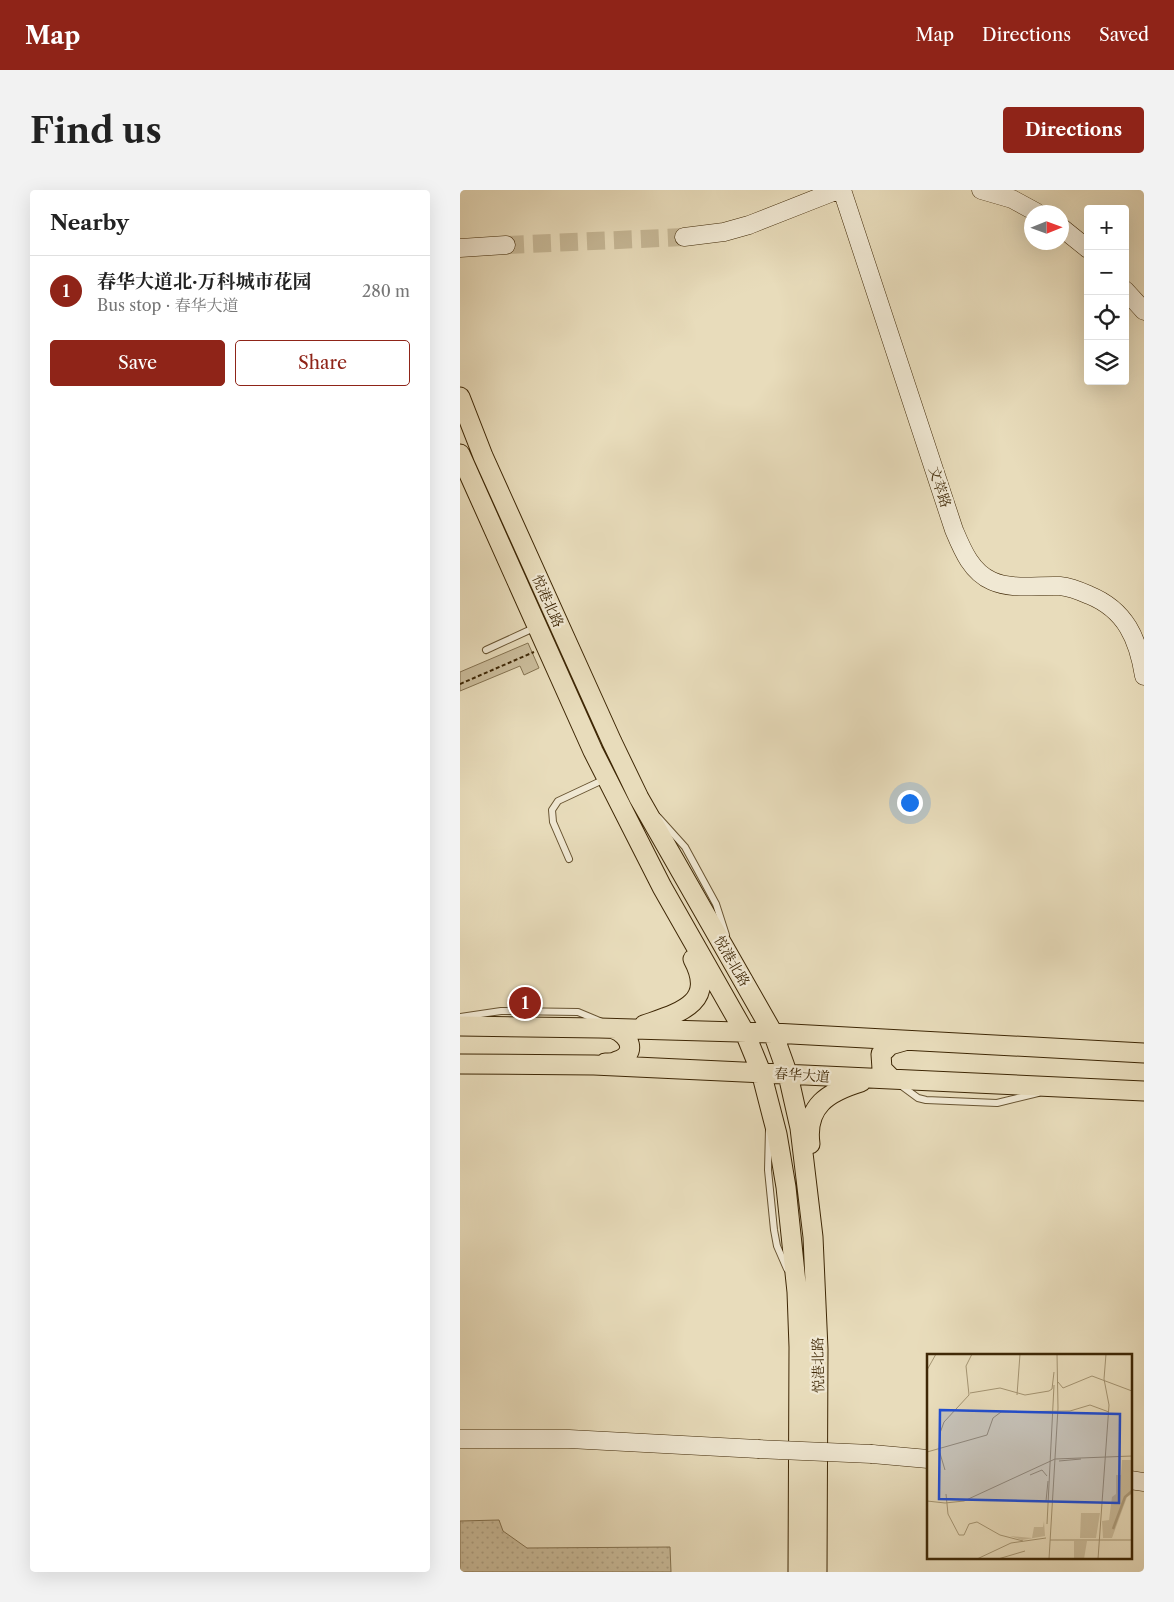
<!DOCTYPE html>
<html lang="en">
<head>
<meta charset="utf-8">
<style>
	body { margin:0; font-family:"Libre Caslon Text","Noto Serif SC",serif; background:#f2f2f2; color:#222 }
	.controls { position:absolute; right:15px; top:15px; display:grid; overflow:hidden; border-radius:5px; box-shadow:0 5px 20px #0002 }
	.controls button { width:45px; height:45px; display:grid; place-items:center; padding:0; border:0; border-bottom:1px solid #e0e0e0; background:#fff; color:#222; font:25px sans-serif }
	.compass { position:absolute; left:564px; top:15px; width:45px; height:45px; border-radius:50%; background:#fff; box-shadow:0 5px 20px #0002; rotate:89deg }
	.you { position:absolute; left:449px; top:612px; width:18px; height:18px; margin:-12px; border:4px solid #fff; border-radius:50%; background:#1a73e8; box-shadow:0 0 0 8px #1a73e833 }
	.badge { display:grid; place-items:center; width:32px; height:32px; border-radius:50%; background:#8f2418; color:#fff; font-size:16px; font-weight:700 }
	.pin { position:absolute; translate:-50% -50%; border:2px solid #fff; box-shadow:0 1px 5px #0006 }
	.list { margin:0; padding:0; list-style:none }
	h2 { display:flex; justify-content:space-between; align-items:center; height:65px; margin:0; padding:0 20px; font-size:21px }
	h2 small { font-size:16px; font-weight:400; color:#767676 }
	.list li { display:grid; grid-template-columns:32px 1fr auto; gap:15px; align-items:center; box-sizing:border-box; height:70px; padding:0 20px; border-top:1px solid #e0e0e0 }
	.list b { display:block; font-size:19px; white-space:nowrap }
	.list p { margin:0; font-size:16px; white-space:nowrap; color:#767676 }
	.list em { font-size:16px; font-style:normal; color:#767676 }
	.actions { display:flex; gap:10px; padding:15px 20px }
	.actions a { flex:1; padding:11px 0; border:1px solid #8f2418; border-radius:5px; text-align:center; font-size:18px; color:#8f2418 }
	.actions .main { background:#8f2418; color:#fff }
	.icon { flex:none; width:28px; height:28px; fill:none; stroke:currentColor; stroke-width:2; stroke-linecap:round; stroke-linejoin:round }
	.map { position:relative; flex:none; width:684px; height:1382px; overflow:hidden; border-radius:5px }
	header { display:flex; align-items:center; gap:30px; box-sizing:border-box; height:70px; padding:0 25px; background:#8f2418; color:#fff }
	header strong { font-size:24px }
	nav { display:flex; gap:28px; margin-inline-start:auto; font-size:18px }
	.intro { display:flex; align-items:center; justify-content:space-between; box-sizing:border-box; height:120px; padding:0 30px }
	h1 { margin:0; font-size:35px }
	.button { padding:12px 22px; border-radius:5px; background:#8f2418; color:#fff; font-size:18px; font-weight:700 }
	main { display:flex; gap:30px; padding:0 30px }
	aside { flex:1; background:#fff; border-radius:5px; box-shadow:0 5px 20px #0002 }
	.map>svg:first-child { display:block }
	.grass { fill:url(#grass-dots); stroke:#847250 }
	.park { fill:#cbbd9c; stroke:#847250 }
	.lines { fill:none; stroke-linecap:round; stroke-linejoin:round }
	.secondary-tunnel { stroke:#c6b897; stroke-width:18; stroke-dasharray:18 9; stroke-linecap:butt }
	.lane-casing { stroke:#685432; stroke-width:8 }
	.secondary-casing { stroke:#3e2705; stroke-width:19 }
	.primary-casing { stroke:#3e2705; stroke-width:21 }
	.path { stroke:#3e2705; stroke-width:2; stroke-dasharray:4 2.5; stroke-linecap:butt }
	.lane { stroke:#f0e8d3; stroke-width:6 }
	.secondary { stroke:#f0e8d3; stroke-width:18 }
	.primary { stroke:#e8dcbb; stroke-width:19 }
	.secondary-bridge-casing { stroke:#3e2705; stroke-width:19; stroke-linecap:butt }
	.secondary-bridge { stroke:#f0e8d3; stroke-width:18 }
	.labels { text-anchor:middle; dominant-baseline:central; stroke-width:4.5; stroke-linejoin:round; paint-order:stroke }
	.street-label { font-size:14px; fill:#3e2705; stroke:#f0e8d3 }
	.inset-river { fill:none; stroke:#ae9e7d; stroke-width:2.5 }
	.inset-road { fill:none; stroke:#a49472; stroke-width:1 }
	.view { fill:#1d4ed8; fill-opacity:0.15; stroke:#1d4ed8; stroke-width:2.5 }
	.inset-edge { fill:none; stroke:#3e2705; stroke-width:2.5 }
</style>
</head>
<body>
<header>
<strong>Map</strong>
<nav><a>Map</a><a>Directions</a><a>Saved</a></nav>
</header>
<div class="intro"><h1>Find us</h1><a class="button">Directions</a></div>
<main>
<aside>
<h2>Nearby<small></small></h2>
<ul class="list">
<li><span class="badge">1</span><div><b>春华大道北·万科城市花园</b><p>Bus stop · 春华大道</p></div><em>280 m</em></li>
</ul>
<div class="actions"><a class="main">Save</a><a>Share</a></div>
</aside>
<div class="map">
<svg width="684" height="1382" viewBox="0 0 684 1382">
	<defs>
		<pattern id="grass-dots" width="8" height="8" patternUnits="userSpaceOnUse" patternTransform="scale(1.25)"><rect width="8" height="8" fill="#cbbd9c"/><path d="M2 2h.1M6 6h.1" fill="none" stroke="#afa285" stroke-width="1.8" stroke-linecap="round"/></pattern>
	</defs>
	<rect width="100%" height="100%" fill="#e8dcbb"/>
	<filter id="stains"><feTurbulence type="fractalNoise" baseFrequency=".004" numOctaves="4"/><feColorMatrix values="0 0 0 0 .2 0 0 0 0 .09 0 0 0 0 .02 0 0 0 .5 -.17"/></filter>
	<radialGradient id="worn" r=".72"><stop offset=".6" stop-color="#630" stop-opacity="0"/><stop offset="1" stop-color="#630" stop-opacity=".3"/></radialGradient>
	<path class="grass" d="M39,1330L43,1341L67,1358L210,1357L211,1382H0V1331Z"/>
	<path class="park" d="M68,453L79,478L64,485L60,476L0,501V482Z"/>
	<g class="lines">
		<path class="secondary-tunnel" d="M46,55L224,47"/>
		<g class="lane-casing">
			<path id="lane" d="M26,460L76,437
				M198,627L225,657L256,714L266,745
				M109,669L93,632L92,620L98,611L145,589
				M0,827L41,821L118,822L142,832
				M439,894L458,908L466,910L537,913L578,903
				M309,939L308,980L314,1040L317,1056L327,1079"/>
		</g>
		<g class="secondary-casing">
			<path id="secondary" d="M382,0L494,340C502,359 511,382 532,391C552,400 578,395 600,396C610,397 620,401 629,405C666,420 678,449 684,486
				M521,0L552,9L576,22
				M602,38L628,59
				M224,47L264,42L289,35L378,0
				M0,58L46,55
				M665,100L684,121
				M0,1249H109L298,1259
				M412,1264L468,1269
				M670,1290L684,1292"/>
		</g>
		<g class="primary-casing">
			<path id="primary" d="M0,207L23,266L152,552L179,608L313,843L328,885L340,938L353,1047L358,1159L357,1382
				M0,264L133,561L202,697L285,843L301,882L317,944L326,997L337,1102L339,1157L338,1382
				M184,835C218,823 257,814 233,769
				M0,836L139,838L313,843L684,863
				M145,873C149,873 154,873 157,871C178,864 170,845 154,839
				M0,874L134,875L684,901
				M432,889L422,879L421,864L430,855L444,851
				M350,954C345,916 368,902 401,892"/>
		</g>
		<path class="path" d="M0,494L74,462"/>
		<use href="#lane" class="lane"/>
		<use href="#secondary" class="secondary"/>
		<use href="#primary" class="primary"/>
		<g class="secondary-bridge-casing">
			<path id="secondary-bridge" d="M298,1259L412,1264"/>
		</g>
		<use href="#secondary-bridge" class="secondary-bridge"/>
	</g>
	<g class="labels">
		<g class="street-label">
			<text transform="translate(480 297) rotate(72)">文萃路</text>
			<text transform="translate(88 411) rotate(66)">悦港北路</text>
			<text transform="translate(272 771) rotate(60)">悦港北路</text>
			<text transform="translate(342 885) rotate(4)">春华大道</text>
			<text transform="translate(358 1175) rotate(-91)">悦港北路</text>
		</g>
	</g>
	<g transform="translate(467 1164)">
		<rect width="205" height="205" fill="#e8dcbb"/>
		<path d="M195,106H205V140L200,143L185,184H176L175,167L182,166L185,143L189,140V121H194ZM154,159H173L169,184H153ZM147,187H160L157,205L147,204Z" fill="#cbbd9c"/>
		<path d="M117,167L118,182L95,186L83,182L105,184L107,173H116Z" fill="#cbbd9c"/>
		<path class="inset-river" d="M186,175L198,143L205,137"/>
		<path class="inset-road" d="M0,16L9,0M131,28L136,34L165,22L205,37M43,39L73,34L98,41L122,37L125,35L127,18M90,41L93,0M0,98L60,81L66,64L74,58L143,57L163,51L182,58M132,107L154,105M18,116L12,96L13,79L17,68L42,41L39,12L45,0M103,121L115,116L120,122M19,140L21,160L32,181H37L42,170L50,168L73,181L96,187M0,147L18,149L37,147L128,105L205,102M119,147L121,127M120,170L127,31M123,186H205M50,205L84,189L119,184M71,205L98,197M122,205L131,54L130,0M171,205L182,51L177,25L179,0"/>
		<path class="view" d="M13,56L193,60L192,149L12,145Z"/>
		<rect width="205" height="205" class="inset-edge"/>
	</g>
	<rect width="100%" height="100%" filter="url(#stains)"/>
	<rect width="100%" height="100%" fill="url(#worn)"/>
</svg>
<div class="controls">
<button>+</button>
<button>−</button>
<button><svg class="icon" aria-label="locate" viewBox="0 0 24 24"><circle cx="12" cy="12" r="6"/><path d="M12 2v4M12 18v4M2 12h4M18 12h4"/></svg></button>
<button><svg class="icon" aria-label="layers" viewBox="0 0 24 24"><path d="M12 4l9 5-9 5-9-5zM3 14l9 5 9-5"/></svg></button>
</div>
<svg class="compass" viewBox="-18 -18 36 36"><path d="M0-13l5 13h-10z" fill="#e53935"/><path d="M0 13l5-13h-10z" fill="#767676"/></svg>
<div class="you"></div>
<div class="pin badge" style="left:65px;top:813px">1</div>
</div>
</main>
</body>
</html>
